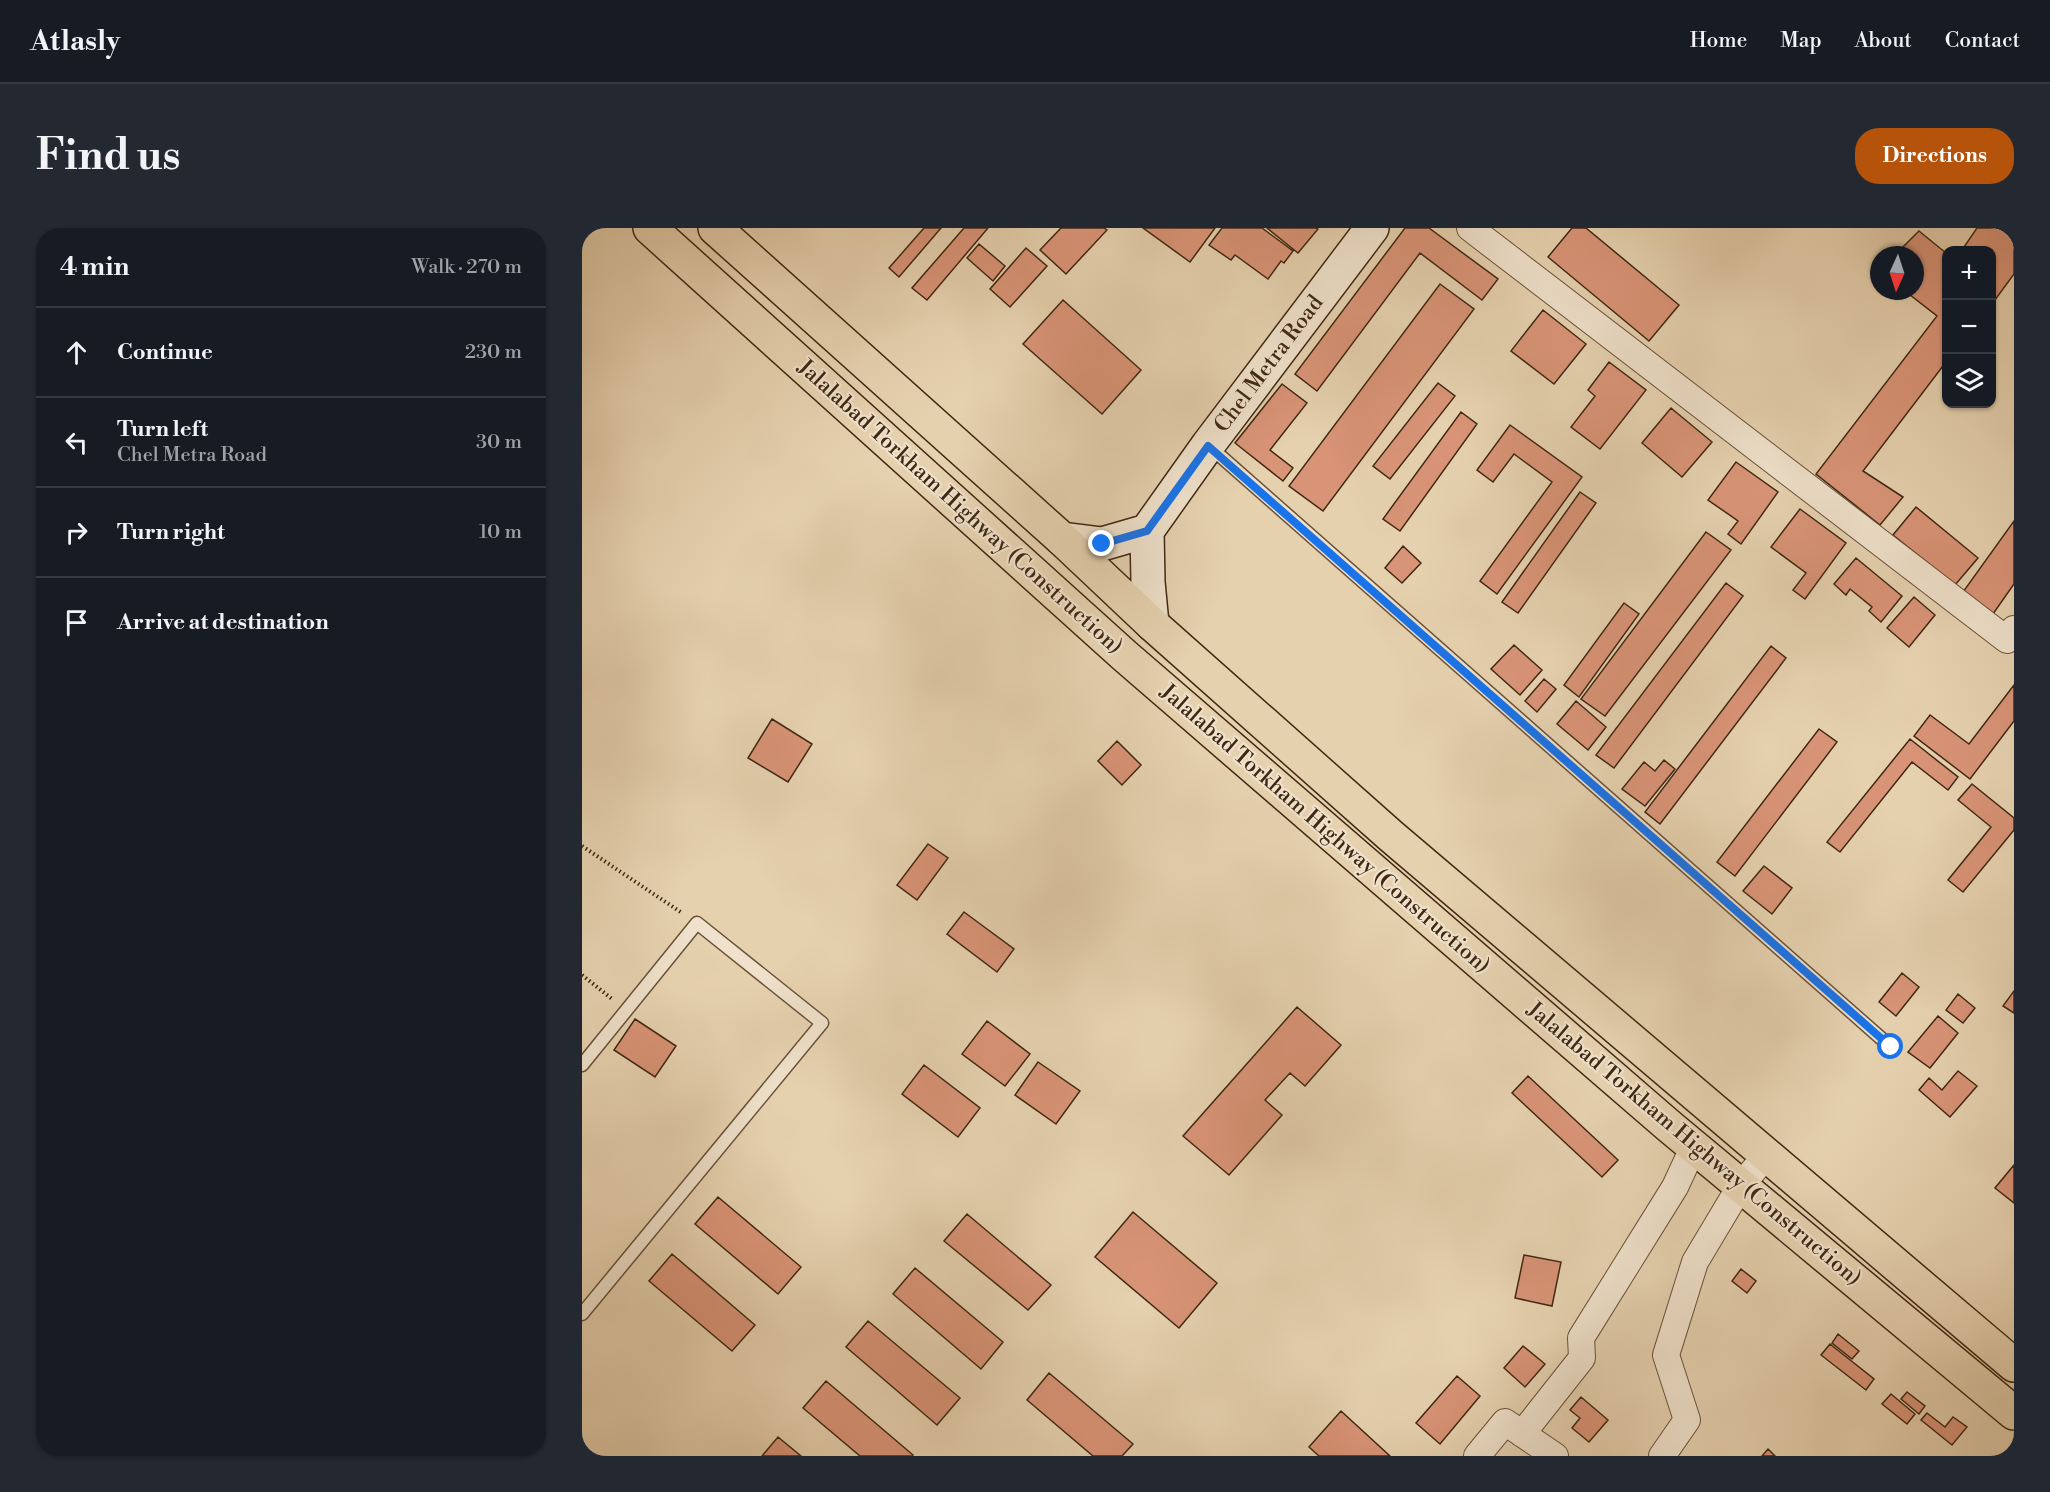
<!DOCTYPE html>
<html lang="en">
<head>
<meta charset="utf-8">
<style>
	body { margin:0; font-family:"Libre Bodoni",serif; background:#242831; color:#f1f3f6 }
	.controls { position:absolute; right:18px; top:18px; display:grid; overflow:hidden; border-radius:12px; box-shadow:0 2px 4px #0004 }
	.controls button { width:54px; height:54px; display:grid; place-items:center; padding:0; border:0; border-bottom:2px solid #363941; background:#171b24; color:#f1f3f6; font:30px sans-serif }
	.compass { position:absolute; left:1288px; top:18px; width:54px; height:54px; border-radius:50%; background:#171b24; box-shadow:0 2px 4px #0004; rotate:183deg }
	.stop { position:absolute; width:18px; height:18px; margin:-14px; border:4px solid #1a73e8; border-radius:50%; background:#fff }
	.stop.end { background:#1a73e8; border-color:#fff; box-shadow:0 2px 6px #0008 }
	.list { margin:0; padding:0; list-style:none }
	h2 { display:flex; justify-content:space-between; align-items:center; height:78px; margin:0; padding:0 24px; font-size:26px }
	h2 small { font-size:20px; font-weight:400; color:#9ea1a6 }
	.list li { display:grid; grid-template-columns:39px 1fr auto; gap:18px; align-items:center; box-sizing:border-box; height:90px; padding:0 24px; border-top:2px solid #363941 }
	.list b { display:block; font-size:22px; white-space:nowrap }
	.list p { margin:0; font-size:20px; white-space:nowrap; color:#9ea1a6 }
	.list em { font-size:20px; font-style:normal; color:#9ea1a6 }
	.icon { flex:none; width:33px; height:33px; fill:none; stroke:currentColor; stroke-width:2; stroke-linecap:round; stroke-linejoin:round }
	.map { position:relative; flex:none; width:1432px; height:1228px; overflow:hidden; border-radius:24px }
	header { display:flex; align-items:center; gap:36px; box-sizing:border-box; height:84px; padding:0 30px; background:#171b24; border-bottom:2px solid #363941 }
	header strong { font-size:28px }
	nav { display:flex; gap:33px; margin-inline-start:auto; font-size:21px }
	.intro { display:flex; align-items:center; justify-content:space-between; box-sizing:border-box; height:144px; padding:0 36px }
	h1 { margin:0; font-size:42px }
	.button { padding:15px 27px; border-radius:24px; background:#b45309; color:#fff; font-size:21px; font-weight:700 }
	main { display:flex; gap:36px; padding:0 36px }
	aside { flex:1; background:#171b24; border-radius:24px; box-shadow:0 2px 4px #0004 }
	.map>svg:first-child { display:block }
	.building { fill:#d99477; stroke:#402813; stroke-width:1.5 }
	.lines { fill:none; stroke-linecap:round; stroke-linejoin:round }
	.lane-casing { stroke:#6a523a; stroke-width:15 }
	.street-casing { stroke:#6a523a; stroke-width:28 }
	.secondary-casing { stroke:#402813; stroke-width:36 }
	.highway-casing { stroke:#402813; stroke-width:36 }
	.path { stroke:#402813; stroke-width:4; stroke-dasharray:1.5 3; stroke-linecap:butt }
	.lane { stroke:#efe1cb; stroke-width:12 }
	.street { stroke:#efe1cb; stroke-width:26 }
	.secondary { stroke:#efe1cb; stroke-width:33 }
	.highway { stroke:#e6d1af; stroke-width:33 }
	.route { stroke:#1a73e8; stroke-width:8 }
	.labels { text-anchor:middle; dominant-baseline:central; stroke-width:4.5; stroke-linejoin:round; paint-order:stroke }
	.street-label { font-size:22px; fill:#402813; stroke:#efe1cb }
</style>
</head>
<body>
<header>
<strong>Atlasly</strong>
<nav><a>Home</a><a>Map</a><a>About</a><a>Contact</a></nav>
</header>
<div class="intro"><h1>Find us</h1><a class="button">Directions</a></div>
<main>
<aside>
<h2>4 min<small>Walk · 270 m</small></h2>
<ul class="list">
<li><svg class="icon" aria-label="ahead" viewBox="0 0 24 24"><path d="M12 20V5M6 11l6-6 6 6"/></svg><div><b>Continue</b></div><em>230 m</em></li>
<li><svg class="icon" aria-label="left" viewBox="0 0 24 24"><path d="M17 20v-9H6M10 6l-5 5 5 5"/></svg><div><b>Turn left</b><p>Chel Metra Road</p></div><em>30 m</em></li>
<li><svg class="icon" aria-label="right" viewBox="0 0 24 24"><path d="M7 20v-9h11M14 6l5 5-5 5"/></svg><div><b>Turn right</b></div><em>10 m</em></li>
<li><svg class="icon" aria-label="arrive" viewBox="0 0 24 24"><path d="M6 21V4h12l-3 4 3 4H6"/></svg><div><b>Arrive at destination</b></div></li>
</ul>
</aside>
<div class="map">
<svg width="1432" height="1228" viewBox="0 0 1432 1228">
	<rect width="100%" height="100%" fill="#e6d1af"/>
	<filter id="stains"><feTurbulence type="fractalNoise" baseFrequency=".00333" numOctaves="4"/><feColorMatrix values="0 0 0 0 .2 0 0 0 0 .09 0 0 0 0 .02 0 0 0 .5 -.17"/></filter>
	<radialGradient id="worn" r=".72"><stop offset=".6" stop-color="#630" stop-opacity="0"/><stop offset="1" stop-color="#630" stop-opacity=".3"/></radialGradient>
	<path class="building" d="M342,0H359L317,49L307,40Z
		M382,0H406L345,72L330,60Z
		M479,0H522L525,2L484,46L458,22Z
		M561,0H633L608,34Z
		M640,0H680L711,23L702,35L699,33L686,51L653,27L649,32L627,17Z
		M685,0H734L736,1L716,25Z
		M823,0H847L916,51L900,72L838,25L735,163L713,146Z
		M990,0H1004L1097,77L1067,113L966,29Z
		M1395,0H1432V46L1410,76V22H1380Z
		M1337,3L1364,25V134L1281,243L1321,269L1298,297L1234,246L1355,88L1323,63H1333V27H1322L1317,23Z
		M397,16L423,38L411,53L385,30Z
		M444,20L465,38L428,79L408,61Z
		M858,56L892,81L741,283L707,258Z
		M481,72L559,142L520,186L441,116Z
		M961,82L1004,116L972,156L929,123Z
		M1027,134L1064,162L1018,221L989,199L1013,168L1006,162Z
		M856,155L873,168L808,251L791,238Z
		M700,156L725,175L688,222L711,240L701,253L653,215Z
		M1089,180L1130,214L1100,249L1060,215Z
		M879,184L895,196L818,303L801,291Z
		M928,197L1000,249L915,366L898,353L970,254L932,226L911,254L895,242Z
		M1154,234L1196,264L1159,316L1146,306L1156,293L1126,272Z
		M998,264L1014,275L936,385L920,374Z
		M1334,279L1396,330L1373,357L1311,307Z
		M1218,281L1264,315L1223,371L1211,362L1224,345L1189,319Z
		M1432,293V356L1411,386L1381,364Z
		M1124,304L1149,322L1023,488L999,471Z
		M821,318L839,335L820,355L803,340Z
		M1274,330L1320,368L1299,394L1287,383L1290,379L1268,361L1264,367L1252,356Z
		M1144,355L1161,368L1032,540L1014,527Z
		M1332,369L1353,387L1327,419L1305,400Z
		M1042,375L1057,386L997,469L982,457Z
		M932,417L960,442L938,467L909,441Z
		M1189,418L1204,430L1078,596L1063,584Z
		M962,451L974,461L955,484L943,473Z
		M1432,457V493L1388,551L1332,508L1348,487L1387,516Z
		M994,473L1024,499L1006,522L975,496Z
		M190,491L230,516L206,554L166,530Z
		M1237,501L1255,514L1153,648L1135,634Z
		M1328,511L1376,549L1366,562L1330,534L1258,624L1245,614Z
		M535,513L559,537L540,557L516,533Z
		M1082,532L1093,541L1063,578L1040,561L1062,534L1073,543Z
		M1390,556L1432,590V602L1381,664L1366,652L1409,599L1376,572Z
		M346,616L366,630L335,672L315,657Z
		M1182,638L1210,660L1190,686L1161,663Z
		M382,684L432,721L415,744L365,706Z
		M1320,745L1337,759L1314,788L1297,774Z
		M1432,763V785L1421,778Z
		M1376,766L1393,780L1381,795L1364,782Z
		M715,779L759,817L723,858L708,845L683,872L700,887L647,947L601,908Z
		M1356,788L1376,805L1348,840L1326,824Z
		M53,791L94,818L73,849L32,822Z
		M405,793L448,826L423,858L380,826Z
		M456,834L498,863L474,896L433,867Z
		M342,837L398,880L376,909L320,866Z
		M1376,843L1395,858L1368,889L1337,862L1347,850L1360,862Z
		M946,848L1036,932L1020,949L930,865Z
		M1432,937V975L1413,960Z
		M136,969L219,1039L196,1066L113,996Z
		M551,984L635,1055L597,1100L513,1029Z
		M385,986L469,1057L446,1082L362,1013Z
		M90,1026L173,1097L150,1123L67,1053Z
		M942,1027L979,1034L970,1078L933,1070Z
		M333,1040L421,1114L399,1141L311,1066Z
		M1159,1041L1174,1053L1165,1065L1150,1053Z
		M286,1093L378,1170L355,1197L264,1119Z
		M1256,1106L1277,1123L1270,1131L1250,1115Z
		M1248,1116L1292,1151L1284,1162L1239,1127Z
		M941,1118L963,1136L943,1159L922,1140Z
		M467,1145L551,1216L540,1228H511L445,1172Z
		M875,1148L898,1168L858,1216L834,1195Z
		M244,1153L331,1227L330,1228H278L221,1180Z
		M1325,1164L1343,1178L1337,1186L1319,1171Z
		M1309,1166L1333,1186L1325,1196L1300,1176Z
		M999,1169L1026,1192L1007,1214L990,1200L998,1190L988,1182Z
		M759,1183L808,1228H737L727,1219Z
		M1345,1185L1363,1199L1371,1189L1385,1199L1370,1217L1339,1192Z
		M196,1209L219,1228H180Z
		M1186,1221L1193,1228H1180Z"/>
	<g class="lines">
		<g class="lane-casing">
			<path id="lane" d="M627,218L1309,819
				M0,837L115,695L240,795L0,1086"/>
		</g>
		<g class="street-casing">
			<path id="street" d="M888,0L1425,412L1432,401
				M940,1206L1000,1130L999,1110L1093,959L1112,918
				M895,1228L923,1194L973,1228
				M1080,1228L1105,1192L1084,1127L1113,1034L1159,957L1184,928"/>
		</g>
		<g class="secondary-casing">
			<path id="secondary" d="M565,303L626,217L790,0
				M565,303L566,354L570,396
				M480,311L520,316L565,303"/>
		</g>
		<g class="highway-casing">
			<path id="highway" d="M68,0L543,428L1087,898L1432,1185
				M133,0L480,311L570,396L809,608L1432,1137"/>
		</g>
		<path class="path" d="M0,618L100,685
			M0,747L30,771"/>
		<use href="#lane" class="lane"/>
		<use href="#street" class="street"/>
		<use href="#secondary" class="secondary"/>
		<use href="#highway" class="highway"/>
	</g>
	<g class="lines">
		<path class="route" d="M520,316L565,303L626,218L1309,819"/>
	</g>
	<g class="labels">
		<g class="street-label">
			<text transform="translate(687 136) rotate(-53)">Chel Metra Road</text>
			<text transform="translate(378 279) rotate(42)">Jalalabad Torkham Highway (Construction)</text>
			<text transform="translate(743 601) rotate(41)">Jalalabad Torkham Highway (Construction)</text>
			<text transform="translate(1112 916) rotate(40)">Jalalabad Torkham Highway (Construction)</text>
		</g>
	</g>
	<rect width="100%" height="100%" filter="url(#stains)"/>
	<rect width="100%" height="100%" fill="url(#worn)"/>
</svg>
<div class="controls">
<button>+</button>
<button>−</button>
<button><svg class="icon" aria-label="layers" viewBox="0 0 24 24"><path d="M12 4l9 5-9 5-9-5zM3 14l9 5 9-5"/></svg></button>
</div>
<svg class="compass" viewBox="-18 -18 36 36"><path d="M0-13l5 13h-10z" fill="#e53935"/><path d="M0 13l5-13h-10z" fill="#9ea1a6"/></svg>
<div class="stop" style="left:1309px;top:819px"></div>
<div class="stop end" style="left:520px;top:316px"></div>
</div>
</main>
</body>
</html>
